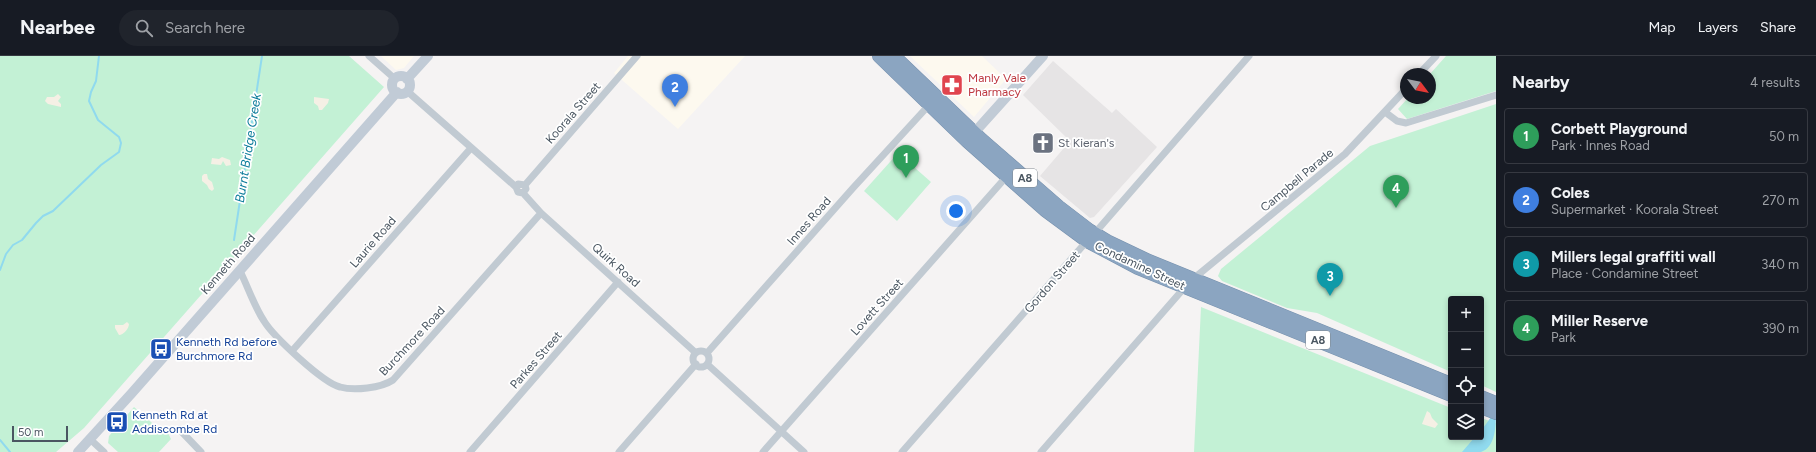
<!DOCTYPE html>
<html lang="en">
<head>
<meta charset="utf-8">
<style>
	body { margin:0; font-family:Figtree,sans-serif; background:#20242c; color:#f1f3f6 }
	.controls { position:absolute; right:12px; bottom:12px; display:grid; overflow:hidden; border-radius:4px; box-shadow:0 2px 6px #0003 }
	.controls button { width:36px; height:36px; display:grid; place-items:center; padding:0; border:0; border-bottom:1px solid #363941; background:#171b24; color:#f1f3f6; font:20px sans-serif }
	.compass { position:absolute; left:1400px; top:12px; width:36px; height:36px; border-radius:50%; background:#171b24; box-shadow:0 2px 6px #0003; rotate:122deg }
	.scale { position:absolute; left:12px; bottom:10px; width:56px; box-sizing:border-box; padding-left:4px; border:2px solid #4a5661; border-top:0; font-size:11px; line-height:14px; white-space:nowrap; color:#4a5661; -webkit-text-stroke:3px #fff; paint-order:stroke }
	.you { position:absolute; left:956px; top:155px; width:14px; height:14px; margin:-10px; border:3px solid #fff; border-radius:50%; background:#1a73e8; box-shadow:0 0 0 6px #1a73e833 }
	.badge { display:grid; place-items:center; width:26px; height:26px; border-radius:50%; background:#b45309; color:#fff; font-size:13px; font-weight:700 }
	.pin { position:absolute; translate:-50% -33px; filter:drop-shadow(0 1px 2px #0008) }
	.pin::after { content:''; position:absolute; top:21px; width:14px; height:12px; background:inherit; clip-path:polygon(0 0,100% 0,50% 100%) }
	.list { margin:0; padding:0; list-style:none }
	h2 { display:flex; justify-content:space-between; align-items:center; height:52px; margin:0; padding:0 16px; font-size:17px }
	h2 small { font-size:13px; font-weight:400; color:#9ea1a6 }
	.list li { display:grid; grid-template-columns:26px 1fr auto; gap:12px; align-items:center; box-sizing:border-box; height:56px; margin:0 8px 8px; padding:0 8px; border:1px solid #363941; border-radius:4px }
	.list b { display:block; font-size:15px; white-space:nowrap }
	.list p { margin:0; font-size:13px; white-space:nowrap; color:#9ea1a6 }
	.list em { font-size:13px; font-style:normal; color:#9ea1a6 }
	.icon { flex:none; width:22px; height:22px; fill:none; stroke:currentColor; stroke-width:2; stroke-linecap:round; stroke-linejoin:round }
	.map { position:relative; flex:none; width:1496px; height:396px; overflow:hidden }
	header { display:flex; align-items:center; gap:24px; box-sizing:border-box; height:56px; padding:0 20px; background:#171b24; border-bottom:1px solid #363941 }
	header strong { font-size:19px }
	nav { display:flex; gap:22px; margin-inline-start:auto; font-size:14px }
	.search { width:280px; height:36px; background:#20242c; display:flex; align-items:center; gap:10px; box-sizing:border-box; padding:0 14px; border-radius:22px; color:#9ea1a6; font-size:15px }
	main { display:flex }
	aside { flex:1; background:#171b24 }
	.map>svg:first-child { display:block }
	.commercial { fill:#fdf9ef }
	.education { fill:#e6e4e5 }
	.green { fill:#c3f1d5 }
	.sand { fill:#f5f0e5 }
	.water { fill:#90daee }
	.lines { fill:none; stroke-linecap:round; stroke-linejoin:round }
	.stream { stroke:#90daee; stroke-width:2 }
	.highway-casing { stroke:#7690ad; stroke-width:14 }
	.street { stroke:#c1cad2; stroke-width:7 }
	.secondary { stroke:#c1cbd6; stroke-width:10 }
	.highway { stroke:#8ba5c1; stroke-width:13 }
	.labels { text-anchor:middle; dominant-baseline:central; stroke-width:3.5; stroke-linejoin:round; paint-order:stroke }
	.shield { fill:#fff; stroke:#808990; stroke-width:1 }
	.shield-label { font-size:11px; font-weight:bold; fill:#4a5661 }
	.health-label { font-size:12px; fill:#be3a42; stroke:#fff; text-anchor:start }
	.street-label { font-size:12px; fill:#4a5661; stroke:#fff }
	.worship-label { font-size:12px; fill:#5b616d; stroke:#fff; text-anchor:start }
	.transit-label { font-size:12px; fill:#164399; stroke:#fff; text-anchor:start }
	.water-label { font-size:13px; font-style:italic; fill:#0c7c9b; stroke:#fff }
</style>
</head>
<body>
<header>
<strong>Nearbee</strong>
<div class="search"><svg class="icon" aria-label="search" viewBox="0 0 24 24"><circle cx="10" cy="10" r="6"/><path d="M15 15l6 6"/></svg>Search here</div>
<nav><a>Map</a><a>Layers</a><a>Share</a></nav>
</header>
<main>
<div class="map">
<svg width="1496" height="396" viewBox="0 0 1496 396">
	<rect width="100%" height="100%" fill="#f5f3f3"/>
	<path class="commercial" d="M381,0H414L404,12L396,14Z
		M628,0H745L678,73L614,17Z
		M910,0H982L1006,23L974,61Z"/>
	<path class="education" d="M1053,5L1112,57L1116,53L1157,91L1094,161L1090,162L1040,120L1070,85L1023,39Z"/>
	<path class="green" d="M0,0H349L384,31L84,372L56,396H0Z
		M1446,0H1496V35L1407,63L1398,53L1408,42H1430V18Z
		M1496,48V336L1481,329V243H1451V316L1317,257L1287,252L1222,225L1218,220L1221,213L1370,90Z
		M898,97L931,126L897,165L864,135Z
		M1201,251L1451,352V381H1481V362L1496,367V396H1194Z
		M134,351L160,374L166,373L171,383L159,396H118L108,387L109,380Z"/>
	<path class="sand" d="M58,38L61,41L58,45L61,48V51L48,48L45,45L47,41H54Z
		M314,41L329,43L328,47L322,54H319L318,50L314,47Z
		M222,101L230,104L231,109L226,110L223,105L221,109L211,108L212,102L219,103Z
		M204,118H207L208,123L212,126L214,133L212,135L209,133L207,129L202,125V120Z
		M127,266L129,268C129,272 124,279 119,279L115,272V269H123Z
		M1427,355L1430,357L1432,362L1438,368L1435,372L1422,368Z"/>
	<path class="water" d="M1496,354C1496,369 1496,391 1481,396C1475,396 1468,396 1462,396L1475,381H1481V375Z"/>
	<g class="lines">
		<path class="stream" d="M234,184L262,0
			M0,214L6,198L13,189L22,184L36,167L43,160L53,155L101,109L119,96L121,87L119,81L98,64L89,45L91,36L96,25L99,0
			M0,384L10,396"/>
		<g class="highway-casing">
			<path id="highway" d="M879,0L967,85L1045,154L1087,185L1138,212L1451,339
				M894,0L982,84L1059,151L1089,174L1107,185L1149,205L1451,328
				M1481,341L1496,347
				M1481,351L1496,357"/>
		</g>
		<path class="street" d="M369,0L395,23
			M1419,18L1436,0
			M407,35L516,131L518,136L523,137L526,133L525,129L518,128L516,131
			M1385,56L1397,65L1406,67L1496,39
			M525,129L637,0
			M523,137L541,157L696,297
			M1094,178L1249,0
			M240,215C248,231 254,250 264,265C273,280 323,327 340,331C354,335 381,332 393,324L541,157
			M1193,223L1345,98L1406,33
			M292,295L471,92
			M693 303a8 8 0 1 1 16 0a8 8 0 1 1-16 0Z
			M707,297L853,132L930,48
			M707,308L804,396
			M179,373L201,396
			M91,384L104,396
			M470,396L618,226
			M619,396L696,308
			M763,396L1007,120
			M902,396L1087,185
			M1041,396L1185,231"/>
		<path class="secondary" d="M392 29a9 9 0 1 1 18 0a9 9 0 1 1-18 0Z
			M407,23L428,0
			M974,77L1043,0
			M78,396L131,338L397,36"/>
		<use href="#highway" class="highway"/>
	</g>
	<defs>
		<g id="pharmacy-square" transform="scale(1.15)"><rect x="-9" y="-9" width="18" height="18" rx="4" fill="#e0444e" stroke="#fff"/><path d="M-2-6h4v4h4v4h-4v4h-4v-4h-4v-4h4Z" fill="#fff"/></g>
		<g id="church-square" transform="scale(1.15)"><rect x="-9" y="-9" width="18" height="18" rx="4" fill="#6b7280" stroke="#fff"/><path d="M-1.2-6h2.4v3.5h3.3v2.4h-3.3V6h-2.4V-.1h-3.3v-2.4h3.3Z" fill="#fff"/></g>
		<g id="bus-square" transform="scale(1.15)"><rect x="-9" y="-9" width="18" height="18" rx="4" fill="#1a4fb4" stroke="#fff"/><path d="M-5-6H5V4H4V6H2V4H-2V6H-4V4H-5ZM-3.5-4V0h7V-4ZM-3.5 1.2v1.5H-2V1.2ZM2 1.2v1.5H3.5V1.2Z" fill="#fff"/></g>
	</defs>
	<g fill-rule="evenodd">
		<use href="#pharmacy-square" x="952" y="29"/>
		<use href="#church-square" x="1043" y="87"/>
		<use href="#bus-square" x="161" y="293"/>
		<use href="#bus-square" x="117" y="366"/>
	</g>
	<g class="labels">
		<g class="shield">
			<rect x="1013" y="113" width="24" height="18" rx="3"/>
			<rect x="1306" y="275" width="24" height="18" rx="3"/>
		</g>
		<g class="shield-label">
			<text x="1025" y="122">A8</text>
			<text x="1318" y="284">A8</text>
		</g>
		<g class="health-label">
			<text x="968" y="22">Manly Vale<tspan x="968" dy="14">Pharmacy</tspan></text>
		</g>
		<g class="street-label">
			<text transform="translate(573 57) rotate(-49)">Koorala Street</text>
			<text transform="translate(1297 124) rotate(-40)">Campbell Parade</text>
			<text transform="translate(809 165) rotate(-49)">Innes Road</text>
			<text transform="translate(373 186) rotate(-49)">Laurie Road</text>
			<text transform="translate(228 208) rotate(-49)">Kenneth Road</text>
			<text transform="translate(616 209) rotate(42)">Quirk Road</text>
			<text transform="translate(1140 210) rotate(25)">Condamine Street</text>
			<text transform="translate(1052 226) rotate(-49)">Gordon Street</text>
			<text transform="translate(877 251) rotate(-48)">Lovett Street</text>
			<text transform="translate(412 285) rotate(-47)">Burchmore Road</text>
			<text transform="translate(536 304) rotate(-49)">Parkes Street</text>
		</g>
		<g class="worship-label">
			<text x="1058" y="87">St Kieran's</text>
		</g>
		<g class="transit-label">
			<text x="176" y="286">Kenneth Rd before<tspan x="176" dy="14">Burchmore Rd</tspan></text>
			<text x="132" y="359">Kenneth Rd at<tspan x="132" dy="14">Addiscombe Rd</tspan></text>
		</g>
		<g class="water-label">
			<text transform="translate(248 92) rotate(-81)">Burnt Bridge Creek</text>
		</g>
	</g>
</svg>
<div class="controls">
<button>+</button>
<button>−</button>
<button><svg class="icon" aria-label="locate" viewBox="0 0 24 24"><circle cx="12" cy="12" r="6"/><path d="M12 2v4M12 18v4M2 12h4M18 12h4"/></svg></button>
<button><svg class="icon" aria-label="layers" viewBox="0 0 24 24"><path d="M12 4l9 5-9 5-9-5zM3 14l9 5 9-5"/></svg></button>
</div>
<svg class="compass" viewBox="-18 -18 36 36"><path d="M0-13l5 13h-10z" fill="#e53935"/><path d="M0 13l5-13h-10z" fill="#9ea1a6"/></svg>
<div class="scale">50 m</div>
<div class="you"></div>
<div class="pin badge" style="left:906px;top:122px;background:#2e9e5b">1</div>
<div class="pin badge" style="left:675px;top:51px;background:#3f7fe0">2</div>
<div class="pin badge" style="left:1330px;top:240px;background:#0f9aa8">3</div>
<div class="pin badge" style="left:1396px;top:152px;background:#2e9e5b">4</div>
</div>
<aside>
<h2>Nearby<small>4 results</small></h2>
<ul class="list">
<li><span class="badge" style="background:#2e9e5b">1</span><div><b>Corbett Playground</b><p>Park · Innes Road</p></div><em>50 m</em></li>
<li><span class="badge" style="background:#3f7fe0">2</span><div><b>Coles</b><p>Supermarket · Koorala Street</p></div><em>270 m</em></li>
<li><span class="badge" style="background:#0f9aa8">3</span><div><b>Millers legal graffiti wall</b><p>Place · Condamine Street</p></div><em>340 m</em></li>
<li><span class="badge" style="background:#2e9e5b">4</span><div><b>Miller Reserve</b><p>Park</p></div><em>390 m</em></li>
</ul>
</aside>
</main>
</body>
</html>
